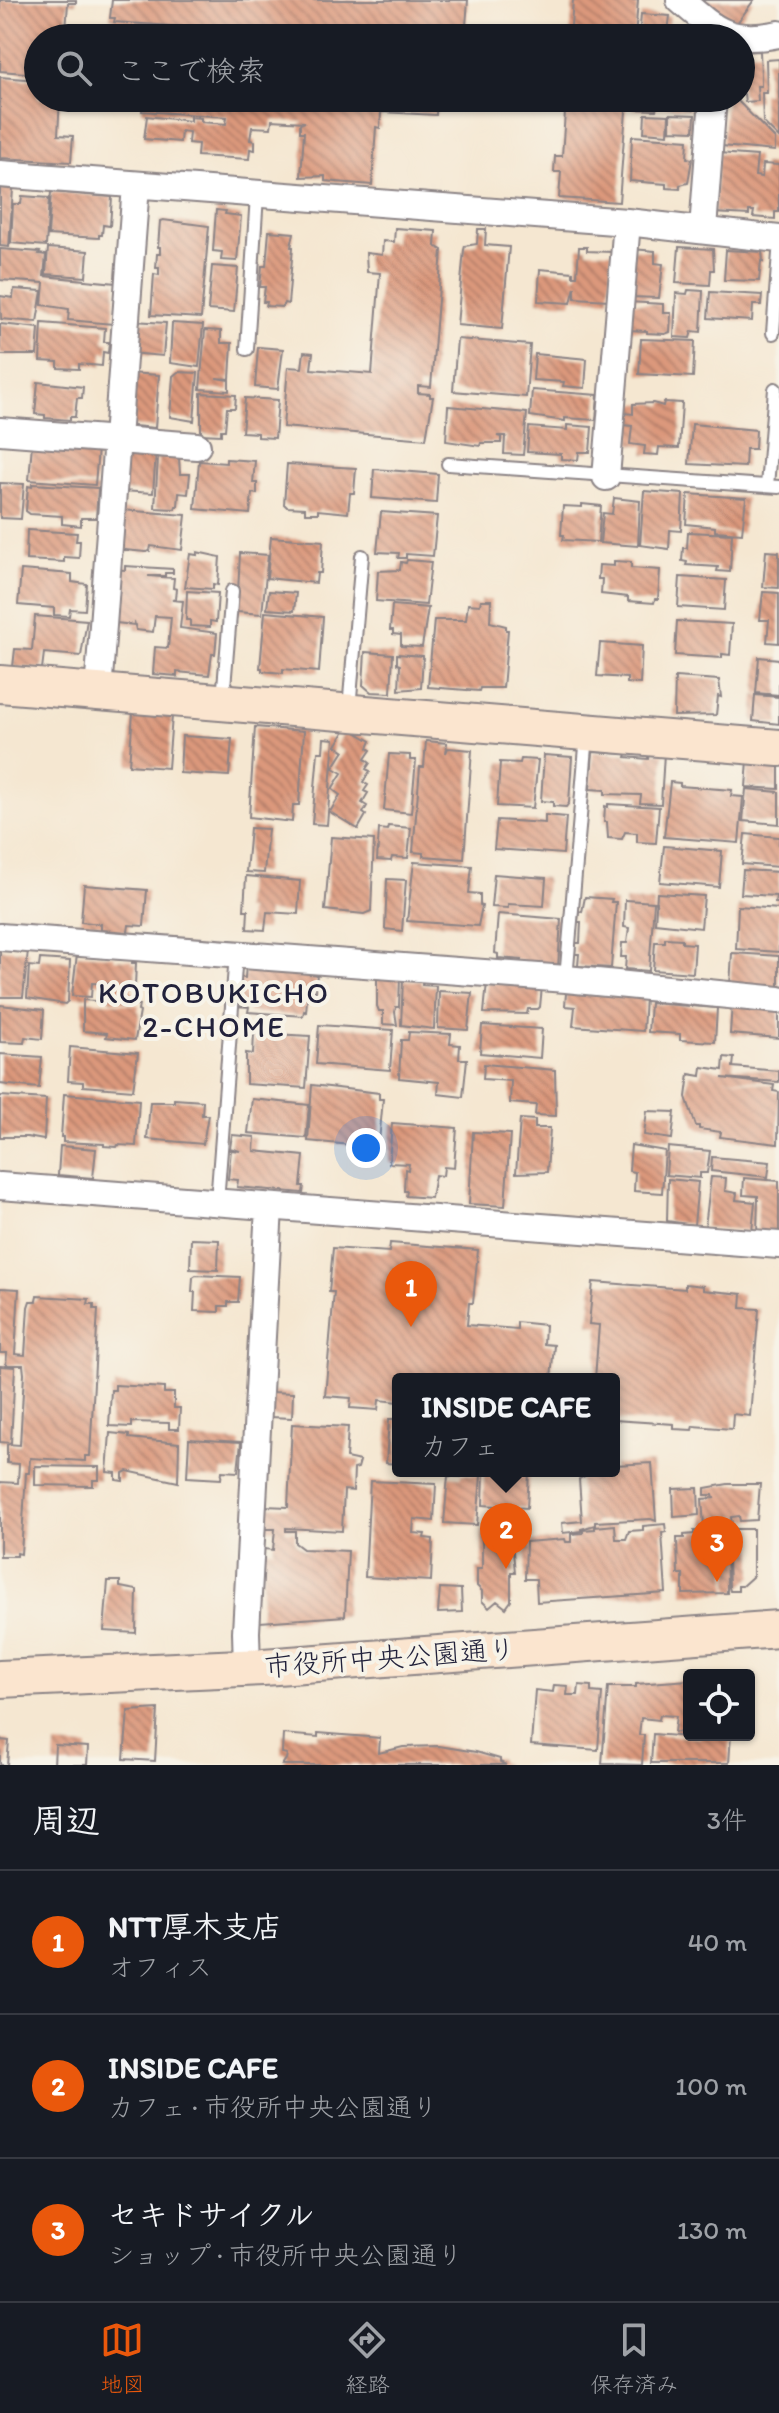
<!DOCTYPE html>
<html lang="ja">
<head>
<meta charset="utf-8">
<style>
	body { margin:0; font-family:Itim,"Klee One",sans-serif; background:#20242c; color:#f1f3f6 }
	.controls { position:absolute; right:24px; bottom:24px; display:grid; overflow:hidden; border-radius:8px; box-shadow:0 2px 6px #0004 }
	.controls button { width:72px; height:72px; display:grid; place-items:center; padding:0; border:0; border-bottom:2px solid #363941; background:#171b24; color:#f1f3f6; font:40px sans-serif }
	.you { position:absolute; left:366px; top:1148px; width:28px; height:28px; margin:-20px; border:6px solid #fff; border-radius:50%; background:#1a73e8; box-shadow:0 0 0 12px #1a73e833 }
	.badge { display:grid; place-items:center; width:52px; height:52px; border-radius:50%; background:#ea580c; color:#fff; font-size:26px; font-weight:700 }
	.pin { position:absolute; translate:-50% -66px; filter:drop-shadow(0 2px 4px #0008) }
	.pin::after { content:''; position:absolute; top:42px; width:28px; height:24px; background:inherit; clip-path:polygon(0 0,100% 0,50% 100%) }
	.popup { position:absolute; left:392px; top:1373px; width:228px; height:104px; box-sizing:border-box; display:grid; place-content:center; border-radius:8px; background:#171b24; filter:drop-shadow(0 2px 6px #0005); font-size:26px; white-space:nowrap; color:#9ea1a6 }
	.popup b { font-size:30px; color:#f1f3f6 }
	.popup::after { content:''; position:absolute; left:50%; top:100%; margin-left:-16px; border:16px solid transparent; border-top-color:#171b24 }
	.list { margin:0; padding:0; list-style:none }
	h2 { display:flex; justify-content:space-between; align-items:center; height:104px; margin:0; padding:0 32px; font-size:34px }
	h2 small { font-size:26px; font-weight:400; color:#9ea1a6 }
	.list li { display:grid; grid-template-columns:52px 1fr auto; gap:24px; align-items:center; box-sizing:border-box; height:144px; padding:0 32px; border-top:2px solid #363941 }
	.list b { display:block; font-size:30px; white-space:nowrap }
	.list p { margin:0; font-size:26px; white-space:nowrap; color:#9ea1a6 }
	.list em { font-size:26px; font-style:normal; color:#9ea1a6 }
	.icon { flex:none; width:44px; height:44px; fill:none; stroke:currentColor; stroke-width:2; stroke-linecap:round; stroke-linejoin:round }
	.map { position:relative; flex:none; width:779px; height:1765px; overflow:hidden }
	.search { position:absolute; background:#171b24; box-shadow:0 2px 6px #0004; left:24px; right:24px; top:24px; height:88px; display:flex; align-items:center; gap:20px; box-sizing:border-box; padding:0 28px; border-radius:44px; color:#9ea1a6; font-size:30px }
	.sheet { height:536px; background:#171b24 }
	nav { display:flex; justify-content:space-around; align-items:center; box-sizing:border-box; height:112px; border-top:2px solid #363941; background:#171b24; font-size:22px; color:#9ea1a6 }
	nav a { display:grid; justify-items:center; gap:4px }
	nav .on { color:#ea580c }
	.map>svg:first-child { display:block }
	.building { fill:url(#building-back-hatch) }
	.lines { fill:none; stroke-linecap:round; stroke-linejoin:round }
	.lane-casing { stroke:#8c8486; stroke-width:16 }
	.street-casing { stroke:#8c8486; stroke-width:30 }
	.secondary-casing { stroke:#8c8486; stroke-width:40 }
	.lane { stroke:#fff; stroke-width:12 }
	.street { stroke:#fff; stroke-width:26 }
	.secondary { stroke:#fbe5cf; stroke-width:36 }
	.labels { text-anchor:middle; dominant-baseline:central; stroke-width:8; stroke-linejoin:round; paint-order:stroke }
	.street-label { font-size:28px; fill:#22223b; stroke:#f7f3e8 }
	.neighbourhood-label { font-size:30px; letter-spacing:2px; fill:#22223b; stroke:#f7f3e8 }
</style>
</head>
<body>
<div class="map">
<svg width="779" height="1765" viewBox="0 0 779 1765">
	<defs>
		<pattern id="building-back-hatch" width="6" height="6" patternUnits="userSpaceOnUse" patternTransform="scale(2)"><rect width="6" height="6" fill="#db987c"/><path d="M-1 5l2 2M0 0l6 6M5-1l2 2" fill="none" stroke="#b17c67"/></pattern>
	</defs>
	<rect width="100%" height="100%" fill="#f7f3e8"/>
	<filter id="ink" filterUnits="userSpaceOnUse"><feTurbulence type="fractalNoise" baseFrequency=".0125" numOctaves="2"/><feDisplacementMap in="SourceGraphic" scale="16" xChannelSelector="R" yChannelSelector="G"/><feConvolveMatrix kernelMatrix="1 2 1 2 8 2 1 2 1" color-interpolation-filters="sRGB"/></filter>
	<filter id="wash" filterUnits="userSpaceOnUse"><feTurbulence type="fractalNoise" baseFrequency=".006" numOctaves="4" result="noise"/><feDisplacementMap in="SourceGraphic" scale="32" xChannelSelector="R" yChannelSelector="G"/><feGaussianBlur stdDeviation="1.8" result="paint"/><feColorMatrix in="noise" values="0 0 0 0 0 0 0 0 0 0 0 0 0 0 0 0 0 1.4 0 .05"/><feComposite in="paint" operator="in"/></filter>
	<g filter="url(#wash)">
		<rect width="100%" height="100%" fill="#f5e7d1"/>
		<g id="blocks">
			<path class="building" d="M0,0H76V3H68L66,31L74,32V38H38V74L0,71Z
				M112,0H468L465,38H343L114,22L115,18H110Z
				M573,0H638L635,38H570Z
				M697,0H754L734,27Z
				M641,14L670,16L668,32L687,33L690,38H639Z
				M124,28L245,36V38H123Z
				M760,51L761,76V86H757L758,101L745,102L744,94H741V52Z
				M779,59V138L763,122L762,93H767L766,60Z
				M0,77L38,80V98H60L58,135L73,136L71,162L0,158Z
				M143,98H437L436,115L381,112L380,128L376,127L372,185L325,181V176L301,177L304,132H300V124L305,122L272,120L271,128L252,127L250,140L255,141V150L250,149L249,159L197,156L198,144L188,143L189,132L181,131L180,142L144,139L147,116L190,121V117L201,118V122L226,124L227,117L142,111Z
				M566,98H627L619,202L559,198L561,172H554L555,156H562Z
				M634,98H693V110L670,107H657L656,110L633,109Z
				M726,98H735L775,139V151L722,146Z
				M645,114L669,115L668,134L644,132Z
				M670,114L695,115L694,131L670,130Z
				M632,136L688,140L687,158L692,159L688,183L680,185V189L666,188V184L630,181Z
				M718,153L757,156L755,176L762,177L763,164L779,165V212H775V219L753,217L754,211H749V215L714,213Z
				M0,188L13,189L9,247L0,246Z
				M51,192L112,197L110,226L103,225L102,235H99V238L48,235Z
				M22,196L49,198L46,246L11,243L13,204H21Z
				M216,210L226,211L225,214L241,216L237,261L221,260L222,252L213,251Z
				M163,220L209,226L201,318L151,315L154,274L159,275V268H156L157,254H160V247H158L160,221Z
				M395,228L436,231L435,246L442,250L431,387L418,386V393L430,394V397H433L426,439L283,427L288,367L302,368L304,352L313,353L311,369L372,374L380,273L367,272L366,253L382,255L383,241L394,242Z
				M478,229H486L485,245L509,247L502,329L457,325L464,250L465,246L477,244Z
				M269,231L294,233L291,247H293L288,304L284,303L283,307L266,306L267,302H263L265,287H260L262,266H266Z
				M579,247H587V251L612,252L609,300L575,298V287L571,303L538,301L540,269L573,272V276H577Z
				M679,247L713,249L714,270H711L710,285L676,283Z
				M48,248L88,251L86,277L46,274Z
				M0,249L40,252L39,254L46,255L44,276L116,283L113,324L68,320L69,309L42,305L44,283L0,280Z
				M632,249L655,251V263L663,264L659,298L631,297Z
				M726,250L762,252L763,262L761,261L759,281L724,280Z
				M212,266L238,268L234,312L208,310Z
				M14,289L42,291L37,322L1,319L0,296L13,298Z
				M688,290L703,291L701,332L692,331L690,338L674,337L676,293L687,294Z
				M710,292L762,295L761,305H753L752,321L708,318Z
				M628,302L663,304V313H671L670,332L665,334L647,333V331L628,330Z
				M133,321L166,323L163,356L130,353Z
				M42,323L105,328L104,342H109L108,353L103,352L102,366L79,364V369L58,368V362L40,361Z
				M172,323L203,325L199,367L170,363Z
				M0,324L39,328L37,355H0Z
				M205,330L221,331V343H232L230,379L216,378L229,380V391L200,389Z
				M457,339L530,345L526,397L453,391Z
				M641,339L695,341L693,377L639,374Z
				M258,347L283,349L278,389L255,387Z
				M535,354L587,359L585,388L563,386L564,382L533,380Z
				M178,372L198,373L194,421L170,417L173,376Z
				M128,373L159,375L155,428L124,425Z
				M38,382L83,387L82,398H77L75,417H70V420L45,418V415L35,414Z
				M532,390L598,395L596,420L565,418V421L530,416Z
				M201,393L236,395L235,408H227L225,430H221V435L201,434Z
				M245,398L278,400L275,438L258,437V433L242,432Z
				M664,402L682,403L679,448L659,447L658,455L644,454L645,446L630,444L632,426L623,425L624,413L633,414V404L653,403L663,406Z
				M448,406L527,413L523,455L504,454L505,437L507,436H497L501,437V443H481L480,446L446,441Z
				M692,424L756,430L755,449H746L745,467L689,464Z
				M567,425L592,427L590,452H579L578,460L561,459V454L527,452L529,427L567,430Z
				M32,444L98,448L95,485L29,480Z
				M124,450L156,452L153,493L122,491Z
				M158,457L179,458L180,474H190L188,494L179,493L178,506H176L175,509L155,508Z
				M226,459L255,461L253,483H257V494L252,493L250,514L195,509L199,461L226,463Z
				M287,464L356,468L354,493H350L348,513L318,510V513H305V508L287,507L284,504Z
				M374,469L438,474L436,503L372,498Z
				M0,483L24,484L21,519L0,518Z
				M32,484L98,488L96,518H81V526L62,524V516L30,514L26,511L28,486L32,487Z
				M644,491L683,494L681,531L670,530L669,549L640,545Z
				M688,494L746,498L742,533L715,531V527L686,524Z
				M614,498L640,501L638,546L600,543L603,513L612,514Z
				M582,504L601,506L598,542L563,540L564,535H561L563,506L582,507Z
				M121,510L186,515L182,550L151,546L150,551L146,552L114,549Z
				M381,512L437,516L433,556L406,554V558H398L399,553L377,552Z
				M27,530L77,533L76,541H80L79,558L64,557V562L26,560Z
				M688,532L732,534L730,572L717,571L718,567L686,565L687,562L682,561L683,548H687Z
				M271,537L323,541L321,573H317L316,583L267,578Z
				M766,551L779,552V588L763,587Z
				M197,552L220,557L218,585L213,584V589L185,587L190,554L197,555Z
				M240,553L268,555L262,614L237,612Z
				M407,560L431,562L426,605L376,601L378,571L400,570L401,562L406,563Z
				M614,561L631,562V568L660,570L658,599H655L654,603L628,601V597L601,594L602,579H598L599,565L614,566Z
				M125,566L173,569V573H165V576H148L174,578L173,588L177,589L176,599L172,600L183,601L180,628L217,633L215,654H212L209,675L177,672V676L153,674L155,647L168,648L171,617L155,616L153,632L136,630L134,621V625L116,623L110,569L125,570Z
				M21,570L72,574V582L87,584L85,610L70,609L69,616L54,615V608L18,605Z
				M680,577L726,580L724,610L678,607Z
				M187,591L218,593L216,622L210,621V627L190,626V620H186Z
				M269,591L296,593L294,611L267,609Z
				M763,592L779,593V643L767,642L769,620H760Z
				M481,600H491L490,622L506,626V630H508L503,688H480L479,691L428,687L434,620H466L468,604L480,605Z
				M392,605L428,608L422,647L401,646V635L393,634V630H390Z
				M265,612L323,617L319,672L283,669V673L262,671V668H260Z
				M35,616L87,620L81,656L44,653L42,669L13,667L15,649L32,650Z
				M677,621L732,624L730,655L722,654V658L675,655Z
				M600,643L642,646L640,684L627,683V678L597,676Z
				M365,652L393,654L391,693L371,692L363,685Z
				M397,654L423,656L421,688L399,690L400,665L397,664Z
				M759,657L779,659V695L756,693Z
				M675,677L719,680L721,697L718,696L716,715L674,716Z
				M755,695L779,697V724L753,721Z
				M133,713L172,716L168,768L129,765Z
				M255,727L304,731L299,805H293L292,822L249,817Z
				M347,727L371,741L368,748L371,750L365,759L370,763L366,769L370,771L363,782L368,785L364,791L368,793L362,803L367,806L363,813L366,815L358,829L330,812L340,795L332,789L342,773L333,768L344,751L336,746Z
				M182,736L232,739L229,776L180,773Z
				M324,738L334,739L327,825L312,824L318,752H323Z
				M426,741L447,743L446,753L448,748L472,750L464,859L423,856V853L413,852L420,767H424Z
				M593,752L627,754L626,757L648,759L649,752L664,753L661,804L640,803L641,795L605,794V790L590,789Z
				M389,754L410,755V760H416L411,813L384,810Z
				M544,755L572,757L569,803L566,807L553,806V802L541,801Z
				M521,759L538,760L533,808L497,806L500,762L520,763Z
				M748,760L779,763V789L746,787Z
				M670,782L680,783V786L732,790L731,796L743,797L739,843L664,837Z
				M746,789L779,792V824L743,821Z
				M608,804L659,807L656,843L637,842V833L625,832L622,839L608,838L607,822H604L605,806L608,807Z
				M545,815L566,817L563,854L494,849L497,820L545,823Z
				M388,826L411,828L408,858L392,857L391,861L377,860L379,829L387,830Z
				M250,828L268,829L264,873L246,872Z
				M745,834L779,837V867L742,864Z
				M331,837L374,840L371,911L364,914L325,910Z
				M664,846L722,851L719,887L660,882Z
				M414,862L472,866L469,893L480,894V905L482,906L478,926L407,921Z
				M743,870L779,872V903H775L776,896L741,894Z
				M494,874L546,878L544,906L508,904V908L491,907Z
				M246,876L300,881L298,914L267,912L265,930L247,929L248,910H244Z
				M387,879L406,880L402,931L385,929Z
				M84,885L147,890L144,926L129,925L128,932L101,930V924L81,922Z
				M657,893L704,896L701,928L655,923Z
				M585,897L612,899L611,902H616L611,968L578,966L579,954H575L576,943H580L581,922H578L579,911L582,912Z
				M625,900L654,902L649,971L625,969L626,957H621L622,943H627L629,928L624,927Z
				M738,906L779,909V952L736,949Z
				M498,914L561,919L558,967L522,964V960L498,958V954L495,953Z
				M665,938L682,939V943L695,944L693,973L653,970L655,942H665Z
				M0,949L28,951L23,997H0Z
				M732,953L779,956V989L730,986Z
				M77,954L114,956V959L132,960V963H136L135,986H131V990L133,991V1002L109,1000L111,984L92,983L91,997L72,996Z
				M40,959L70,961L68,1001L65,1004L27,998L29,966L39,967Z
				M246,964L317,972L316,991L308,990L306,1012L304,1011L303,1016L248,1012L249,1007L234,1006L237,977L245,978Z
				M377,976L400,977L399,1007H396L395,1012L397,1025L383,1024V1011H379L377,1006Z
				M403,980L422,981V985L436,986L434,1029L401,1025Z
				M487,982L542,986L540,1007L538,1009H528L527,1014L484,1013Z
				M439,991L472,993L468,1030L438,1028Z
				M566,993L645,997L643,1031L573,1026L575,1007L565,1006Z
				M83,1000L139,1005L138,1011L140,1012L135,1040L106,1037L107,1033L83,1031Z
				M732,1002L779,1006V1038L730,1034Z
				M650,1003L717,1008L715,1042L680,1040V1034L648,1032Z
				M0,1005L44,1010L42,1039L25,1037L24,1043L0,1042Z
				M319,1025L393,1030L390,1070L316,1064Z
				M482,1025L542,1029L540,1058L480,1053Z
				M409,1032L451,1034L450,1044L460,1045L459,1059H467L463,1097L438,1094L439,1082L399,1078L401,1040H408Z
				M254,1033L310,1036L306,1088L246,1084V1053L253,1054Z
				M70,1047L138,1053L133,1090L83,1086V1082L68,1081Z
				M0,1054L42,1057L39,1088L0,1084Z
				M724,1057L734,1058L733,1067L779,1071V1082L722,1078L774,1085L773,1091L779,1092L778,1144L720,1137L721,1132L699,1129V1126H696L686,1097L689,1074L701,1076L702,1067L723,1070Z
				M484,1064L555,1070L556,1116L535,1115L536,1105L510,1103L511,1081L483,1079Z
				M312,1085L379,1093V1099H383L379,1142H375L374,1147L308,1141Z
				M64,1094L139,1100L136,1146L118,1145L117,1147L104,1146V1144L63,1142V1137H61Z
				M0,1096L46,1099L44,1140L27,1137H0Z
				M174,1099L203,1101L202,1115H208L203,1144L147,1139L150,1102H174Z
				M252,1099L309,1105L306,1138L248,1133Z
				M647,1111L675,1112L672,1139L644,1135Z
				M520,1119L535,1120V1128H550L547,1172L516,1173Z
				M392,1123L457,1128L454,1168L444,1167L443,1176L435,1175L431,1198L406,1196L407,1191H404L405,1169L408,1170L409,1164L389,1163Z
				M473,1132L510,1134L505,1206L469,1204Z
				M232,1135L255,1137L254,1151L304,1156L301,1186H304L303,1193L237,1187L238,1180L228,1179L231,1150L240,1151L230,1148Z
				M631,1145L665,1151L662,1193L634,1191L635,1172L629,1171Z
				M60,1146L96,1149L93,1178L58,1175Z
				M668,1147L710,1151L707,1173H700V1178L666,1175Z
				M712,1157L770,1162L768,1177L711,1171Z
				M711,1177L726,1178L725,1191L737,1193L736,1200L755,1202L752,1231L705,1227Z
				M744,1178L779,1181V1236L757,1233L758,1196L743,1195Z
				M668,1179L698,1182L694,1225L667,1221Z
				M191,1239L219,1240L218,1270L190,1269Z
				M390,1243L478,1250L473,1303H469L467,1325L517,1329V1322L545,1325L544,1344L554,1345L551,1379H398V1402L379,1400L378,1410L350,1408L351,1398L325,1396L334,1292H329L333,1248L389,1252Z
				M196,1275L240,1277L238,1302H228V1306H219V1312L194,1311L195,1292H192L193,1277Z
				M593,1282L685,1289V1284L703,1286V1290L742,1294L741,1308L759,1309L750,1416L733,1414L732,1429L693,1426L692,1430L674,1429V1424L614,1420V1379H595L599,1325L589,1324Z
				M0,1288L19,1289L15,1354L25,1355L28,1307L30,1301H36L37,1296L89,1299L88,1304H94V1309H98L90,1456H85V1461L30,1458L29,1473H26L21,1554L17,1553V1556H0V1482L18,1483L19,1464L7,1463V1444L20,1445L24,1374L23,1365H6L7,1353H0Z
				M0,1366L15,1367L11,1443L0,1442Z
				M115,1385L164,1388V1393H174V1408H180L179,1429H169V1423L132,1422V1427L109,1426L111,1390H115Z
				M271,1392L293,1393L292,1418L270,1417Z
				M389,1419H398V1464L386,1463Z
				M292,1424L348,1427L346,1458L360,1461L358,1468L354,1469L353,1491L344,1490L342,1531L286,1528V1531H295V1543L303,1549L348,1551L345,1616L260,1622L264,1549L273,1550L275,1529H263L265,1506L288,1507Z
				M110,1433L129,1435V1438L179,1443L178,1482L127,1471L123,1473V1481L116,1480V1473L107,1472Z
				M189,1439L241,1442L238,1472L222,1471L221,1479L187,1477Z
				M652,1463L656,1521L651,1519L595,1522V1525L581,1529V1531L563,1533L562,1523L582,1521L579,1479L587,1475V1471H614V1465Z
				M35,1466L99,1467V1480H93V1486L35,1485Z
				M484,1471L529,1472L527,1508L483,1505Z
				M461,1474L481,1475L477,1525L444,1523L448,1476L461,1477Z
				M370,1481L436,1484L434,1521L414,1519L413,1533L425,1534L424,1538L433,1539L431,1581L365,1577Z
				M728,1484H760L757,1520L740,1521L739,1516L731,1517L732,1524L704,1526L702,1499L714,1498L713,1495H705V1488Z
				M698,1488L699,1515L674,1517L673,1489Z
				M665,1524L666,1532L662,1533L666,1593L537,1602L536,1579H525L526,1542L565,1539L566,1542H571V1534L583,1533V1530L595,1529V1527L615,1525L616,1539H626L629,1531L643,1530V1526Z
				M482,1529L511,1532L515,1572H511V1601L506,1608L497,1601L489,1608L482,1601V1591L477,1586V1569H482Z
				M727,1529H753V1576L742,1586H738V1591H730L729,1587Z
				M726,1530L727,1593L683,1594V1574H678L677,1538H684V1535L694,1534V1531Z
				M108,1581H120V1587L137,1590L136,1633L104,1631Z
				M440,1588L461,1589L462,1612L438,1613Z
				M689,1680V1718H686L685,1733L674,1732L676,1716L660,1715L659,1720L641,1718L639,1735H644L642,1765L602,1764L608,1687H636V1684Z
				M554,1685L568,1686L567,1695H578L579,1685L591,1686V1692L602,1693L598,1750L531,1745L535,1690L553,1692Z
				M158,1709L155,1761L124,1759L128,1711Z
				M318,1733L380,1738L379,1753L403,1747L439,1746L476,1752L500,1759V1762L506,1765H282L286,1759L287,1754L282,1753L283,1734L318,1737Z
				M653,1734L700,1738V1735H731L729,1763H651Z
				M0,1740L9,1741L7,1765H0Z
				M55,1745L88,1747L87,1765H54Z"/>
		</g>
	</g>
	<g filter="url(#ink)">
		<use href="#blocks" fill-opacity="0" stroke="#8c8486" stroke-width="2"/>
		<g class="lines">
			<g class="lane-casing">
				<path id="lane" d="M773,333L779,253
					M247,349L257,195
					M448,464L779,487
					M767,486L775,389
					M223,699L232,591
					M349,709L362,556
					M566,979L587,735
					M217,1202L236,954"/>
			</g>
			<g class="street-casing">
				<path id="street" d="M680,0C716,31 729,44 779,34
					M0,174L627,222L779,239
					M703,229L713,98
					M0,431L197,446
					M606,477L627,222
					M98,692L136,185
					M0,937L566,979L779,1000
					M0,1186L779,1245
					M247,1668L246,1632L269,1207"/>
			</g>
			<g class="secondary-casing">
				<path id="secondary" d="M0,684L779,748
					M0,1679L263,1667L779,1629"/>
			</g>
			<use href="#lane" class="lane"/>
			<use href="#street" class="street"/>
			<use href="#secondary" class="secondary"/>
		</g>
	</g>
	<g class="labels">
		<g class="street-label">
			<text transform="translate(390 1657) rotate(-4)">市役所中央公園通り</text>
		</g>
		<g class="neighbourhood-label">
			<text x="214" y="992">KOTOBUKICHO<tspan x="214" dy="34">2-CHOME</tspan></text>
		</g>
	</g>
</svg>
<div class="controls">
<button><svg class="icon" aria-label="locate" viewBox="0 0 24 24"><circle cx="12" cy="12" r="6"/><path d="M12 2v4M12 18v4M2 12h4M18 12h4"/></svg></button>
</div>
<div class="you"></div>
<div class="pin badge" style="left:411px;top:1327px">1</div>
<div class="pin badge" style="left:506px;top:1569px">2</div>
<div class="popup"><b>INSIDE CAFE</b>カフェ</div>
<div class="pin badge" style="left:717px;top:1582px">3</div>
<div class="search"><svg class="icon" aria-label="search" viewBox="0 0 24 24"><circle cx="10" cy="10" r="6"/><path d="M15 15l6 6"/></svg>ここで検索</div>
</div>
<section class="sheet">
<h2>周辺<small>3件</small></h2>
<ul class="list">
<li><span class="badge">1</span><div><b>NTT厚木支店</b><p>オフィス</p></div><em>40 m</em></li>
<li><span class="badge">2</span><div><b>INSIDE CAFE</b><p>カフェ · 市役所中央公園通り</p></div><em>100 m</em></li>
<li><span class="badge">3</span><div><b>セキドサイクル</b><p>ショップ · 市役所中央公園通り</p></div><em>130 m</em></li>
</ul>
</section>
<nav>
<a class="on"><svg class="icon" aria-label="map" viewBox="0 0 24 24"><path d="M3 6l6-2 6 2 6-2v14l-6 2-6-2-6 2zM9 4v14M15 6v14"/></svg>地図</a>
<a><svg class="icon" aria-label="directions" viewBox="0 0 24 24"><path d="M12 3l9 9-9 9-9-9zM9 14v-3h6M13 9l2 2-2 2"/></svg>経路</a>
<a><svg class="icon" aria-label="saved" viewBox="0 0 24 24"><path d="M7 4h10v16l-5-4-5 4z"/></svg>保存済み</a>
</nav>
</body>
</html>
